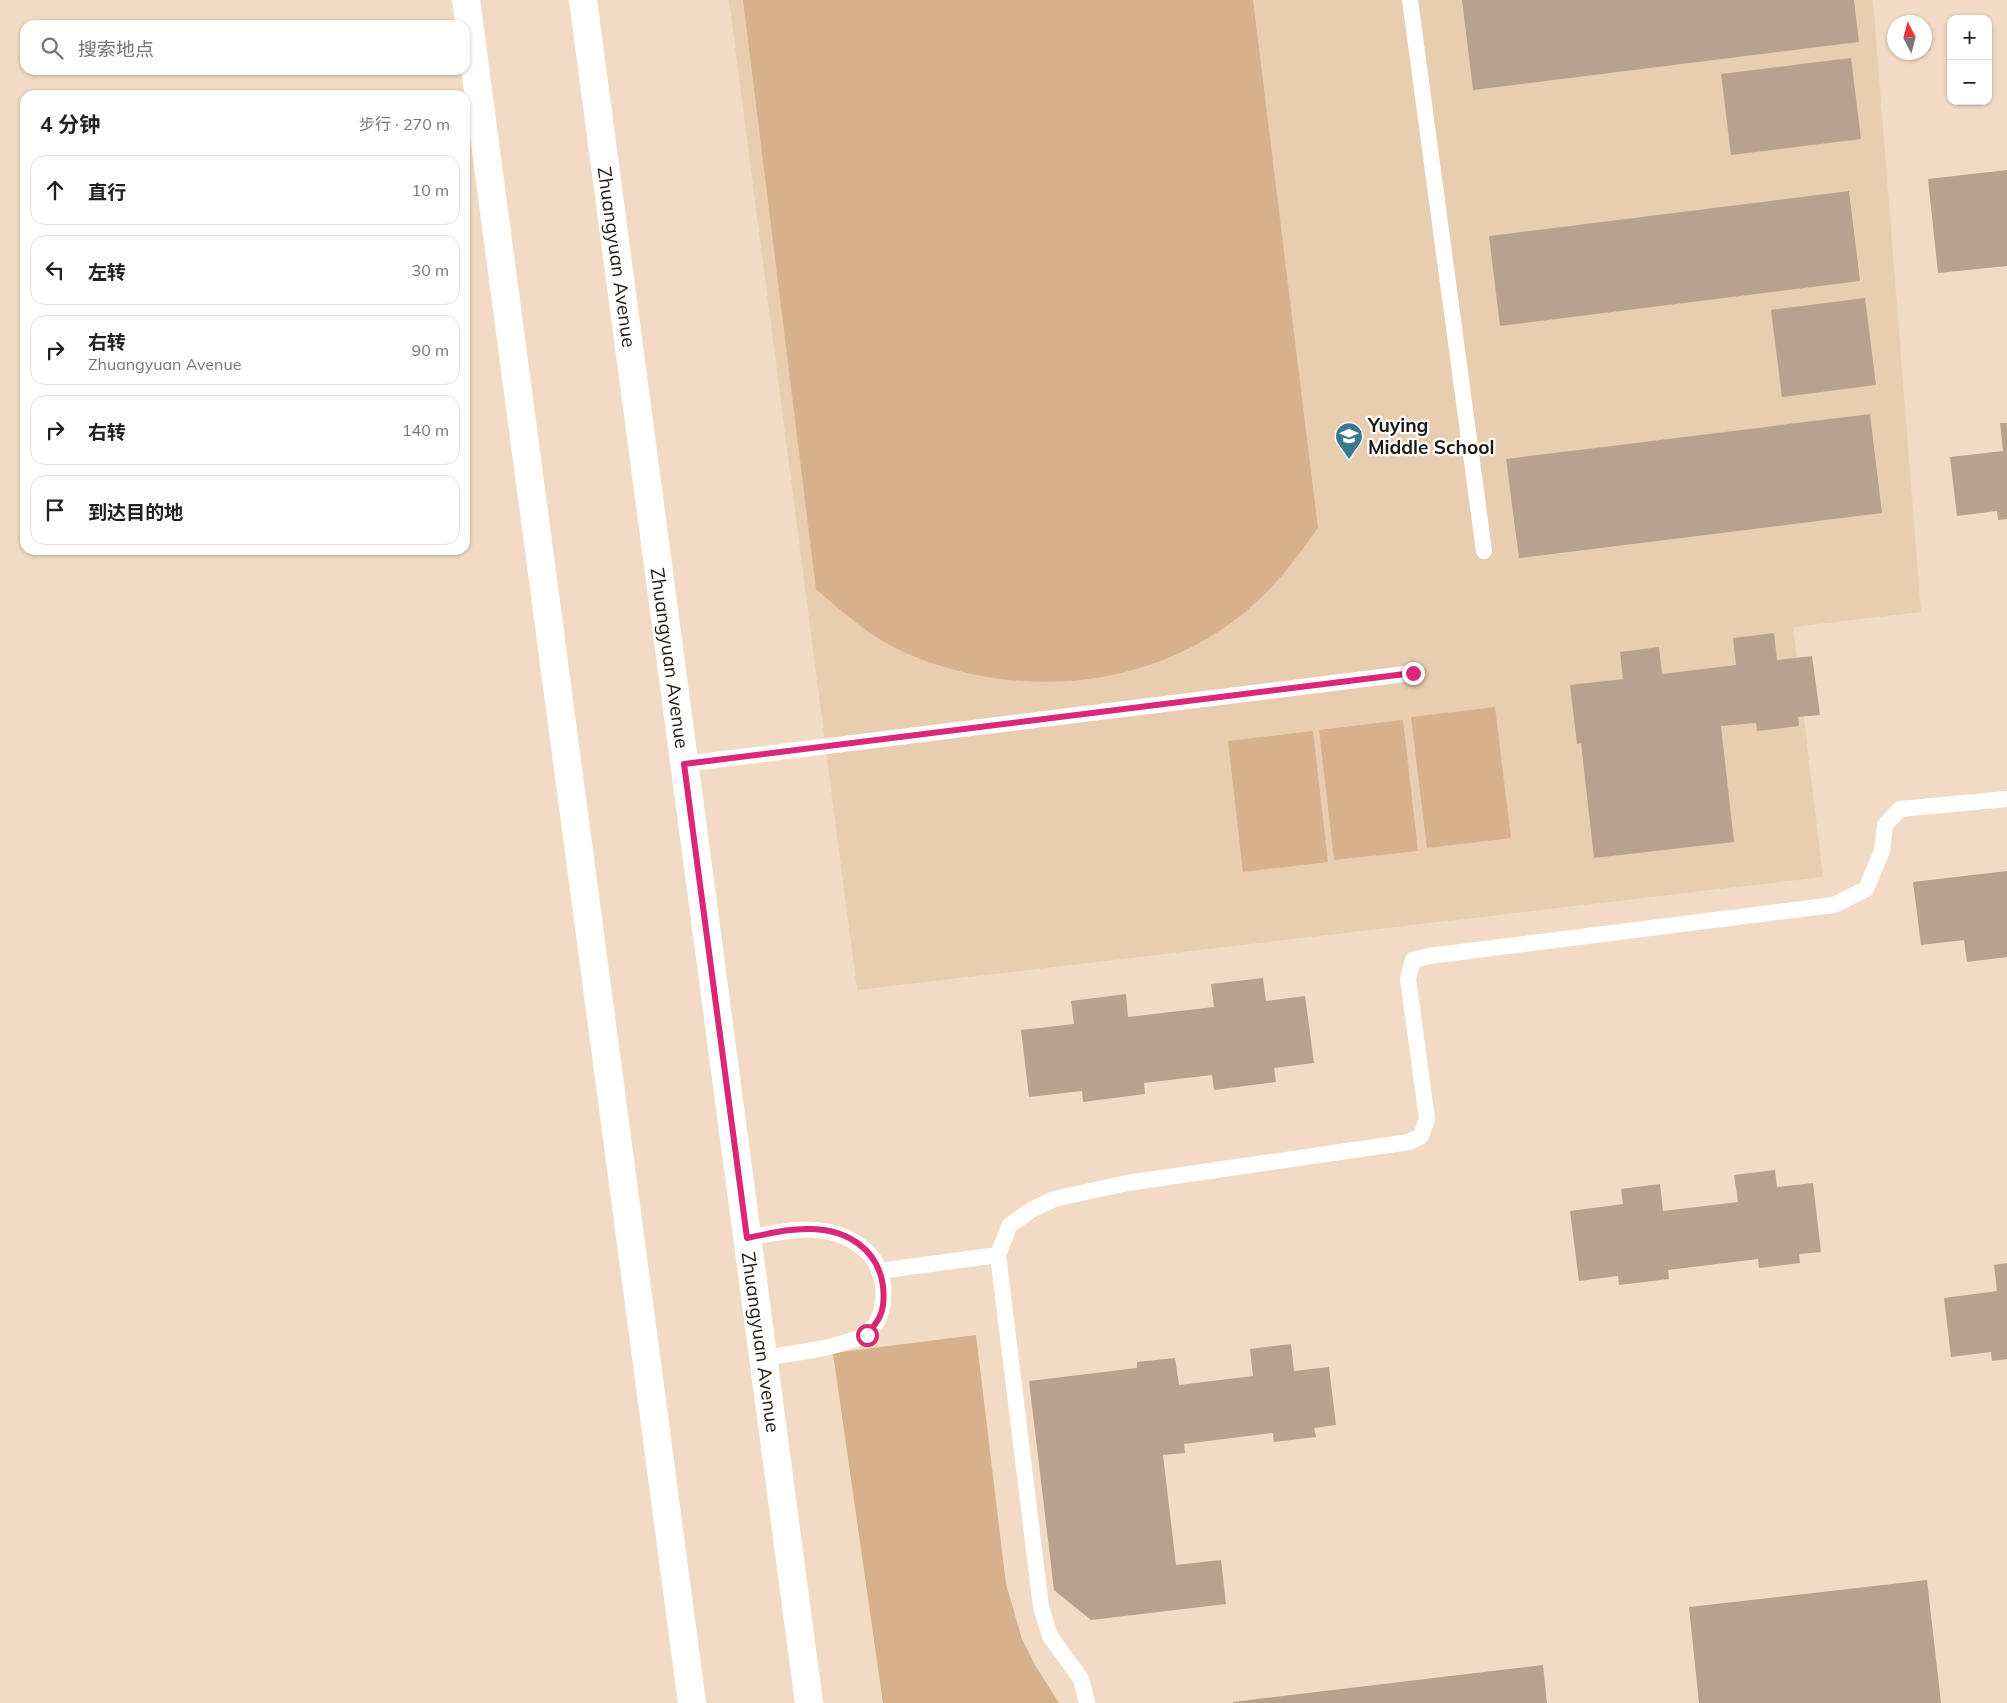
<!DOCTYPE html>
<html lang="zh">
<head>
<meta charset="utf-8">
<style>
	body { margin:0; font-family:Mulish,"Noto Sans SC",sans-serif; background:#f2f2f2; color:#222 }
	.controls { position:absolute; right:15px; top:15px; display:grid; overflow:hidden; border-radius:10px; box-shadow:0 1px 4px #0004 }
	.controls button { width:45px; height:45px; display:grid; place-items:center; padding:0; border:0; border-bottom:1px solid #e0e0e0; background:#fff; color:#222; font:25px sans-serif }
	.compass { position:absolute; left:1887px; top:15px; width:45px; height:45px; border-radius:50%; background:#fff; box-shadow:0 1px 4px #0004; rotate:353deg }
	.stop { position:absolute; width:15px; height:15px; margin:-11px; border:4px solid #db2777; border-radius:50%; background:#fff }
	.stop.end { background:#db2777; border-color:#fff; box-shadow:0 1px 5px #0008 }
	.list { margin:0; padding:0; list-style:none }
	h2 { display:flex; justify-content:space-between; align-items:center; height:65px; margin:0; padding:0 20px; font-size:21px }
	h2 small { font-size:16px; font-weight:400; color:#767676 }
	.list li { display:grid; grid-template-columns:32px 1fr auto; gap:15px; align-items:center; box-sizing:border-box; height:70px; margin:0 10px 10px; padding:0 10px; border:1px solid #e0e0e0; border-radius:15px }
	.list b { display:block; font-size:19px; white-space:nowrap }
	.list p { margin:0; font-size:16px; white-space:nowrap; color:#767676 }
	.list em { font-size:16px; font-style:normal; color:#767676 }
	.icon { flex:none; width:28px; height:28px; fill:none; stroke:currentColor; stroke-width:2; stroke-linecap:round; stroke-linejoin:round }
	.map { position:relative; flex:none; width:2007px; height:1703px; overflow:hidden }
	.search { position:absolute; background:#fff; box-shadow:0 1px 4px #0004; left:20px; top:20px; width:450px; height:55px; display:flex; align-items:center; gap:12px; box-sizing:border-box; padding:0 18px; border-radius:15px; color:#767676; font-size:19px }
	.panel { position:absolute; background:#fff; box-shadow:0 1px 4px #0004; left:20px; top:90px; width:450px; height:465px; border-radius:15px }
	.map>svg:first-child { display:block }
	.built { fill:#e9cdb1 }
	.green { fill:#d6b18b }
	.building { fill:#b8a28d }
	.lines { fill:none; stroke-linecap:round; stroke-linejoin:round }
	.lane { stroke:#fff; stroke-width:16 }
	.secondary { stroke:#fff; stroke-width:28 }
	.route { stroke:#db2777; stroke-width:6 }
	.labels { text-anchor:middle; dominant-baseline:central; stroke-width:4.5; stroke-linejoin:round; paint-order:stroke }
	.street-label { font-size:19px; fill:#201911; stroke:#fff }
	.poi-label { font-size:19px; font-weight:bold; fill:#201911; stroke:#fff; text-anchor:start }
</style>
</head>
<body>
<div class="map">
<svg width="2007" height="1703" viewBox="0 0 2007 1703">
	<rect width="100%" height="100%" fill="#f2dbc5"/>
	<path class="built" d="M729,0H1873L1921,612L1793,627L1823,877L857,990Z"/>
	<path class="green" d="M743,0H1253L1318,528C1303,549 1287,571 1269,590C1175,687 1029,705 908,654C873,639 844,614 816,589Z
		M1495,707L1511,838L1427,848L1411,717Z
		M1403,720L1418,851L1334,860L1319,730Z
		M1313,731L1328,862L1243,872L1228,741Z
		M976,1335L1006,1584L1022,1639L1035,1665L1059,1703H883L833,1353Z"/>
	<path class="building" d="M1462,0H1854L1859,42L1473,90Z
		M1851,58L1861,139L1731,155L1721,74Z
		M2007,170V266L1938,273L1928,179Z
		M1849,191L1860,281L1500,326L1489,236Z
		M1865,298L1876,385L1782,397L1771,310Z
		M1870,414L1882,513L1519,558L1506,459Z
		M2000,423H2007V519L1998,520L1997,511L1957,516L1950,457L2003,451Z
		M1774,633L1777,660L1812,656L1820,715L1798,717L1799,726L1757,731L1756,723L1721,726L1734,842L1594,858L1581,743L1577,744L1570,685L1623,679L1620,652L1659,647L1662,674L1736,665L1733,638Z
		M2007,871V957L1967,962L1964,940L1921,945L1913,882Z
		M1263,978L1266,1001L1305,996L1314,1063L1274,1068L1276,1082L1214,1090L1212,1075L1144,1083L1145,1094L1083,1102L1082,1091L1029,1097L1021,1030L1074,1024L1071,1001L1126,994L1128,1017L1214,1007L1211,984Z
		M1775,1170L1777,1187L1813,1183L1821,1252L1799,1254L1800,1263L1759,1268L1758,1259L1668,1270L1669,1279L1619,1285L1618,1276L1579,1281L1570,1211L1623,1204L1621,1189L1660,1184L1663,1211L1738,1202L1734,1175Z
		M2007,1263V1359L1992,1361L1991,1352L1951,1357L1944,1298L1997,1291L1994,1265Z
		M1291,1344L1294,1371L1329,1367L1336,1425L1314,1428L1316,1437L1274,1442L1273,1433L1184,1444L1185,1453L1163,1455L1176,1565L1221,1560L1226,1604L1091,1620L1054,1590L1029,1381L1137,1368V1362L1175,1358L1179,1385L1253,1376L1250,1349Z
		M1927,1580L1941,1703H1699L1689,1607Z
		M1543,1665L1547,1703H1233V1702Z"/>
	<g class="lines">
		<path class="lane" d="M1410,0L1484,551
			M684,764L1413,673
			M747,1238C787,1230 831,1220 864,1249C875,1258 881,1270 883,1285C885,1302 881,1322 867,1334C864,1337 858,1338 853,1340C824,1350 794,1353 763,1358
			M998,1255L1009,1226L1031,1210L1054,1199L1127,1183L1409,1142L1421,1136L1427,1119L1408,979L1413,960L1429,956L1834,905L1866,889L1882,851L1885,825L1900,809L2007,799
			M879,1271L998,1255L1041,1607L1050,1636L1081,1679L1087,1703"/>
		<path class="secondary" d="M466,0L692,1703
			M583,0L809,1703"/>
	</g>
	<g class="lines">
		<path class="route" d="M867,1335C871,1329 877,1323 880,1316C884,1307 884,1295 883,1286C878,1249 847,1230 812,1229C790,1228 768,1234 747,1238L684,764L1413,673"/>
	</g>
	<defs>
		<g id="school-pin" transform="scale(1.4375)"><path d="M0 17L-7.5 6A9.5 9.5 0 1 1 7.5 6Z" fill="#3b778e" stroke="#fff"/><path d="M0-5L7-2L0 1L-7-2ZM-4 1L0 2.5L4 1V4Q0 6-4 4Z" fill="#fff"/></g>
	</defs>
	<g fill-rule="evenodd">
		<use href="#school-pin" x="1349" y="436"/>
	</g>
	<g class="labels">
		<g class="street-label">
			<text transform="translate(617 257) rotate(82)">Zhuangyuan Avenue</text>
			<text transform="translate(670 658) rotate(82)">Zhuangyuan Avenue</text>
			<text transform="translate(761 1342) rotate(82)">Zhuangyuan Avenue</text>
		</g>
		<g class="poi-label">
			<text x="1368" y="425">Yuying<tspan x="1368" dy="22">Middle School</tspan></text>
		</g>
	</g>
</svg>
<div class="controls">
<button>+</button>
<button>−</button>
</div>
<svg class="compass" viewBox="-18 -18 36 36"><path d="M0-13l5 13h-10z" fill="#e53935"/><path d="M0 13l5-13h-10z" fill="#767676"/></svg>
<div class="stop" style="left:867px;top:1335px"></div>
<div class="stop end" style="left:1413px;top:673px"></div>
<div class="search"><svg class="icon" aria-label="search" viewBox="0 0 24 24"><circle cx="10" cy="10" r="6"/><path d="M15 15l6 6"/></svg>搜索地点</div>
<section class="panel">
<h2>4 分钟<small>步行 · 270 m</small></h2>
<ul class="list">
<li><svg class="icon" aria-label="ahead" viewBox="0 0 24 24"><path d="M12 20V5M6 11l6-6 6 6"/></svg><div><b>直行</b></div><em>10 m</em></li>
<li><svg class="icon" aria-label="left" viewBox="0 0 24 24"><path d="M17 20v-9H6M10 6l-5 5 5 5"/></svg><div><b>左转</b></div><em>30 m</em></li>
<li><svg class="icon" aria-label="right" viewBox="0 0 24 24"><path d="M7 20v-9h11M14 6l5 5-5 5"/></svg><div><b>右转</b><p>Zhuangyuan Avenue</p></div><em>90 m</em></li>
<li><svg class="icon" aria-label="right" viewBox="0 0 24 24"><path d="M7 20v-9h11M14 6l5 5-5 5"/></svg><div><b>右转</b></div><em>140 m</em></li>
<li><svg class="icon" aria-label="arrive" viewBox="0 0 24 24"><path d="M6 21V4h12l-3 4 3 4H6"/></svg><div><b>到达目的地</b></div></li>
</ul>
</section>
</div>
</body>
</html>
